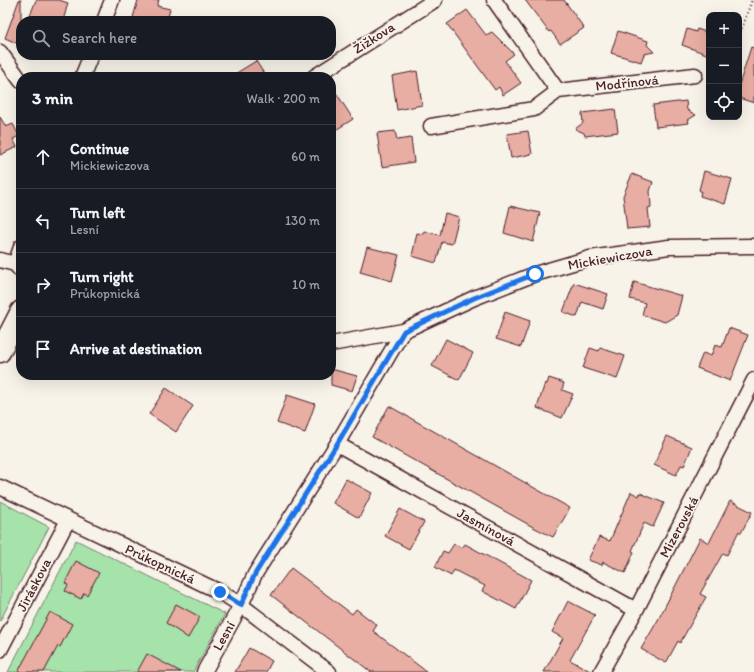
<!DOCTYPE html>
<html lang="en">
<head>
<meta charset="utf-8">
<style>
	body { margin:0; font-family:Itim,sans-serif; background:#242831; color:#f1f3f6 }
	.controls { position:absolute; right:12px; top:12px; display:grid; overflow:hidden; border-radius:8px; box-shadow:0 4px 16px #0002 }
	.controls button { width:36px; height:36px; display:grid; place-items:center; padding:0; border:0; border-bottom:1px solid #363941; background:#171b24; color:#f1f3f6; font:20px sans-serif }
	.stop { position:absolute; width:12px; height:12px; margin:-9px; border:3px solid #1a73e8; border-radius:50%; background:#fff }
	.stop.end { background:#1a73e8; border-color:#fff; box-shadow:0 1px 4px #0008 }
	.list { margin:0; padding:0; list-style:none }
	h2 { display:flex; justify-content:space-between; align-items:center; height:52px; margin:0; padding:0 16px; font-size:17px }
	h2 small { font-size:13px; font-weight:400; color:#9ea1a6 }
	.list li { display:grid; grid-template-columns:26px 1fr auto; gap:12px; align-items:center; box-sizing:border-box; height:64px; padding:0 16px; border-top:1px solid #363941 }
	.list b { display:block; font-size:15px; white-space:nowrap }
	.list p { margin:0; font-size:13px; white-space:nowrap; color:#9ea1a6 }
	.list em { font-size:13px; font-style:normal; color:#9ea1a6 }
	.icon { flex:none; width:22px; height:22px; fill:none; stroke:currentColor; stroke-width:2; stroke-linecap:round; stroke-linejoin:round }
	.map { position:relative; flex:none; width:754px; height:672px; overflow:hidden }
	.search { position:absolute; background:#171b24; box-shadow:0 4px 16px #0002; left:16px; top:16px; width:320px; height:44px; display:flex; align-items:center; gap:10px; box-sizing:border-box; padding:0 14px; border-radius:16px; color:#9ea1a6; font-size:15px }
	.panel { position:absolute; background:#171b24; box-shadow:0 4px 16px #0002; left:16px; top:72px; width:320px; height:308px; border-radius:16px }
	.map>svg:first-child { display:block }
	.green { fill:#a5e3ab; stroke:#78816b }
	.building { fill:#e8aea3; stroke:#4a1f2b }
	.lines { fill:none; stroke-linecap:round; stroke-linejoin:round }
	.street-casing { stroke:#4a1f2b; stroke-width:17 }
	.secondary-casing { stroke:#4a1f2b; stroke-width:23 }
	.path { stroke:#4a1f2b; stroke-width:2.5; stroke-dasharray:1 3; stroke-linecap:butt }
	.street { stroke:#f7f3e8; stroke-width:14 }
	.secondary { stroke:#f7f3e8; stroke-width:20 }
	.route { stroke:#1a73e8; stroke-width:5 }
	.labels { text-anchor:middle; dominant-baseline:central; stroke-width:3.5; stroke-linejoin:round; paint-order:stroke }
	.street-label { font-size:14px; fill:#4a1f2b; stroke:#f7f3e8 }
</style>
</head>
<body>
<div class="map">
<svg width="754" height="672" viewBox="0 0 754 672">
	<rect width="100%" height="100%" fill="#f7f3e8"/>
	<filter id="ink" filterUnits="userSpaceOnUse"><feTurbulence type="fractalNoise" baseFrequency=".025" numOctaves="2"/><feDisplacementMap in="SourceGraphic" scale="8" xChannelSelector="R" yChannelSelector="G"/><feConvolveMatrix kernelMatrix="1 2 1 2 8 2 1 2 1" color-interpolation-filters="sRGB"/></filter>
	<g filter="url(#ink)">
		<path class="green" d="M0,501L49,527L0,621Z
			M76,540L225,614L193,672H8Z"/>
		<path class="building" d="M19,0H21V45L5,38Z
			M36,0H59L68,3L63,21H28Z
			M138,0H159L157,6L170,9L167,21H132Z
			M525,0H564L584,28L560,44L551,31L549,32Z
			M467,10L486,35L492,32L514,54L505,61L521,83L503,95L499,87L495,90L447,24Z
			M687,29L696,32L697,29L709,33V55L682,45Z
			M618,31L648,41L647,45L654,52L644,54L641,62L611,53Z
			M751,47L754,48V103L739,98V85Z
			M256,61L266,77H230Z
			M417,71L422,105L397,110L392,76Z
			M331,85L353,119L331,133Z
			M686,101L687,110L696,115L688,120L689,123L656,127L653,105Z
			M615,109L618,132L585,136L584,133L575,129L583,123L582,113Z
			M0,117L6,127L13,124L19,136L13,139L17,147L0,155Z
			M395,131L397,140L411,138L414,162L382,167L377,133Z
			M528,131L532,154L511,158L507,134Z
			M704,171L732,179L725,204L700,196L701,191L699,190Z
			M632,174L653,182L650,191L651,207L648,208L650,227L627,229L623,196Z
			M510,206L540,213L533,242L504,233Z
			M445,213L459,217L452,244L442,242L436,263L412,256L417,233L423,234L424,231L440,235Z
			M367,247L399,255L392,281L360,272Z
			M634,282L682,296L677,315L665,322L642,315L645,303L630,299Z
			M574,283L608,294L603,309L582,302L577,317L563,312Z
			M505,312L530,321L521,347L496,339Z
			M729,328L748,335L730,381L697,368L703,353L711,356L715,345L722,347Z
			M446,339L473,353L459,380L432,366Z
			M590,348L599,351L600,348L625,356L617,379L583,368Z
			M331,369L357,376L352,391L331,385Z
			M549,378L564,383L562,390L573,394L562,418L537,408L545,383L547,384Z
			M166,388L193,406L176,432L149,414Z
			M287,395L315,404L305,433L277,423Z
			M389,406L570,508L553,537L533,527L372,437Z
			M667,436L692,447L684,466L681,465L676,475L654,465Z
			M346,479L372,493L359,518L333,503Z
			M631,492L639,496L640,493L664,503L653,527L644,523L632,551L634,552L625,573L603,562L602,565L588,560L599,537L610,541Z
			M730,501L752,512L741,533L739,531L727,555L723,553L700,594L706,597L680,643L678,641L666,663L641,649L658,620L700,538L709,543Z
			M400,509L424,522L409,549L385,536Z
			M454,544L462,548L465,544L531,580L516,609L482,591L485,586L454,570L451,576L435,567L443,551L448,553Z
			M76,561L99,573L87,595L84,593L81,599L65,591L68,585L65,583Z
			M291,568L352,614L356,609L377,625L373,631L427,672H371L271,595Z
			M568,601L595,615L570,660L592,672H544L563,638L552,632Z
			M176,604L200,617L188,638L166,623Z
			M50,612L72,624L60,647L58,646L44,672H18Z
			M249,648L272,661L266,672H235Z
			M147,654L181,672H137Z"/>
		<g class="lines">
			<g class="street-casing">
				<path id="street" d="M104,21L112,0
					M0,52L21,81
					M82,77L91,55
					M314,77L435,0
					M558,91L695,75
					M431,126L534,109L558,91L494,0
					M0,260L15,264L21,271
					M15,264L21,247
					M331,344L403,331L474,298L535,274L590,258L669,247L754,246
					M337,444L636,610
					M0,487L220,592L241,605L329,672
					M0,650L68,520
					M204,672L241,605L255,574L337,444L403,331
					M601,672L636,610L754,380"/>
			</g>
			<g class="secondary-casing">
				<path id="secondary" d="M0,352L21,311"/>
			</g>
			<path class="path" d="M739,36L752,0"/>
			<use href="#street" class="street"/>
			<use href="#secondary" class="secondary"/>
		</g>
	</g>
	<g class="lines" filter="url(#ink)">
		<path class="route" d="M220,592L241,605L255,574L337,444L404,331L474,298L535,274"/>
	</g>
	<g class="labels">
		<g class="street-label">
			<text transform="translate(374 38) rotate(-33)">Žižkova</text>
			<text transform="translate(627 83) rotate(-6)">Modřínová</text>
			<text transform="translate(610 258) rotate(-10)">Mickiewiczova</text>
			<text transform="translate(486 527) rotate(29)">Jasmínová</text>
			<text transform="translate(679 527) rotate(-62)">Mizerovská</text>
			<text transform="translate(160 564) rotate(25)">Průkopnická</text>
			<text transform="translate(34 585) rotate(-62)">Jiráskova</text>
			<text transform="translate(224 636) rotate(-61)">Lesní</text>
		</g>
	</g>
</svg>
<div class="controls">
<button>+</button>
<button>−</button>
<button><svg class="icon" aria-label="locate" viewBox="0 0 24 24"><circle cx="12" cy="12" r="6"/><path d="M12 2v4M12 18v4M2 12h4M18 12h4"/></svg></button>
</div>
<div class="stop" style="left:535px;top:274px"></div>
<div class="stop end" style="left:220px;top:592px"></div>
<div class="search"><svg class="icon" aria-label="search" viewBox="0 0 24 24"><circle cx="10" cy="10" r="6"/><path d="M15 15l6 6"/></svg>Search here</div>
<section class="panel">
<h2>3 min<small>Walk · 200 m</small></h2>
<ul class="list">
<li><svg class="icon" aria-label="ahead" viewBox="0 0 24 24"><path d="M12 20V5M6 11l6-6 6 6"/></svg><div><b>Continue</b><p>Mickiewiczova</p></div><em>60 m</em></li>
<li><svg class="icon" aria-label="left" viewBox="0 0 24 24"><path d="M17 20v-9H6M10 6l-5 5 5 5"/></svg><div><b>Turn left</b><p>Lesní</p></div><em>130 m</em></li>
<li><svg class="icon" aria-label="right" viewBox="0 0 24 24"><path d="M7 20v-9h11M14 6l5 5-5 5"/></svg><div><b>Turn right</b><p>Průkopnická</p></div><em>10 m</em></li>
<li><svg class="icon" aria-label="arrive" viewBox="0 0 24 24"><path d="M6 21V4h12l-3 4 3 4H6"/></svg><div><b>Arrive at destination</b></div></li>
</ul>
</section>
</div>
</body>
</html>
